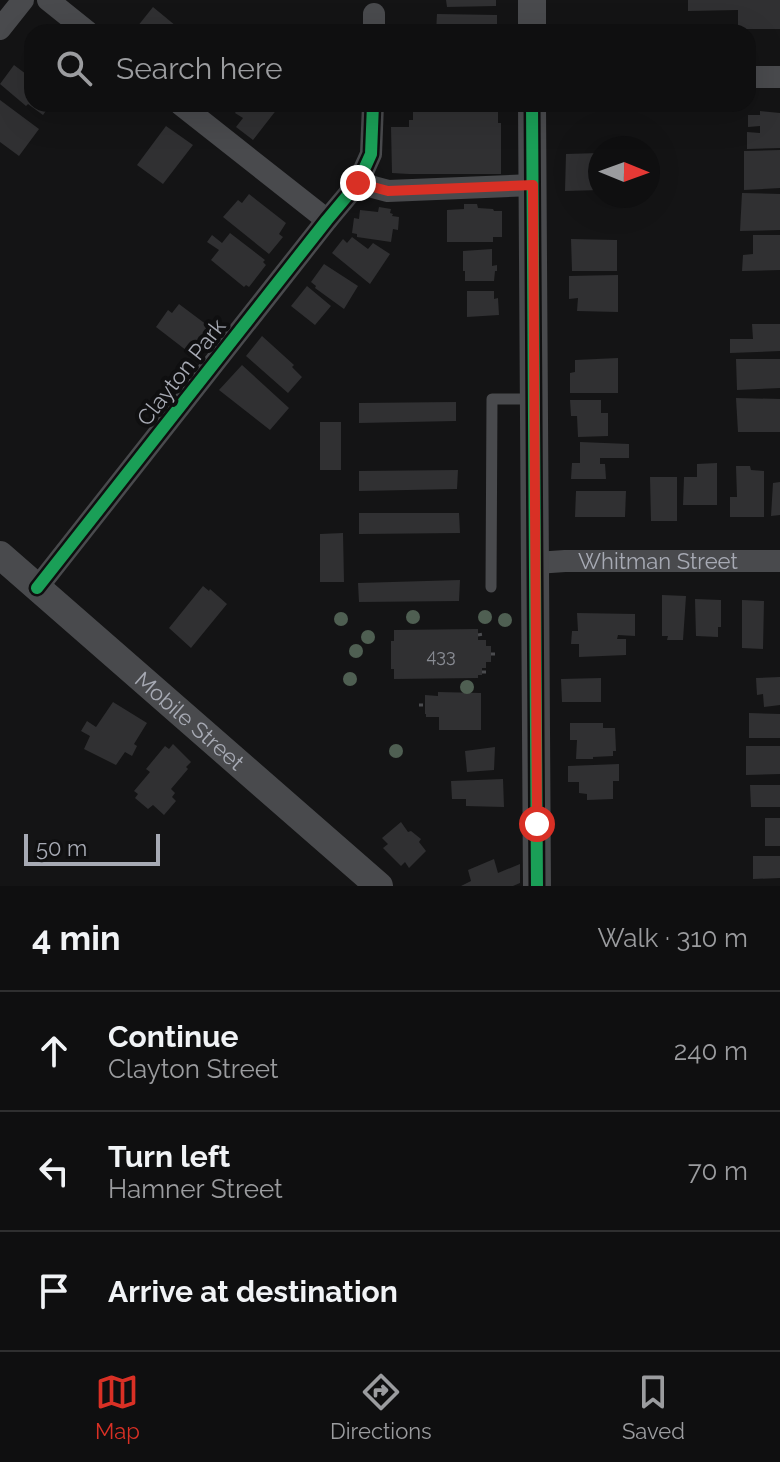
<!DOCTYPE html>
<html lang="en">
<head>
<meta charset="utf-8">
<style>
	body { margin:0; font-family:Raleway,sans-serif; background:#1d1d1e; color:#f1f3f6 }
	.compass { position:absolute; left:588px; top:136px; width:72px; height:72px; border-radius:50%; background:#0f0f10; box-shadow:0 8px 32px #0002; rotate:91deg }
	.scale { position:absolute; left:24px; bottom:20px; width:136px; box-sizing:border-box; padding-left:8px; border:4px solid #a7aab4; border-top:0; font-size:22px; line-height:28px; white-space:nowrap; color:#a7aab4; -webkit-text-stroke:6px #0f0f10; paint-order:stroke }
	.stop { position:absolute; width:24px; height:24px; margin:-18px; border:6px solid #d93025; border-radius:50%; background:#fff }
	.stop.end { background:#d93025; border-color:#fff; box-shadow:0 2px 8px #0008 }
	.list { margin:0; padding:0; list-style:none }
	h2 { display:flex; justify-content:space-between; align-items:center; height:104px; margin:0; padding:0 32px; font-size:34px }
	h2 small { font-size:26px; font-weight:400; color:#9b9c9f }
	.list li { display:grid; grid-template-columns:52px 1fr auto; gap:24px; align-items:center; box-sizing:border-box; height:120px; padding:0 32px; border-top:2px solid #2f2f30 }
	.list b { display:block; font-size:30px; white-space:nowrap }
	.list p { margin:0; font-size:26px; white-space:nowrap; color:#9b9c9f }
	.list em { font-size:26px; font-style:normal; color:#9b9c9f }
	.icon { flex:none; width:44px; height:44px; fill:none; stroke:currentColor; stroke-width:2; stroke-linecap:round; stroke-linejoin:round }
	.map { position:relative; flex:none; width:780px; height:886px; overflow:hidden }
	.search { position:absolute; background:#0f0f10; box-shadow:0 8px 32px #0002; left:24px; right:24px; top:24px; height:88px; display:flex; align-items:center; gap:20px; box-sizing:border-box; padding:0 28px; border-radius:24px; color:#9b9c9f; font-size:30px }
	.sheet { height:464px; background:#0f0f10 }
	nav { display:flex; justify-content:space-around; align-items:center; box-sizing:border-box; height:112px; border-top:2px solid #2f2f30; background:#0f0f10; font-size:22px; color:#9b9c9f }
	nav a { display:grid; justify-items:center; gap:4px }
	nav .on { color:#d93025 }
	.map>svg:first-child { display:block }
	.building { fill:#303032 }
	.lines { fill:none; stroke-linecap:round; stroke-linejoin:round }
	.path { stroke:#4a4b4e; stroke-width:3; stroke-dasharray:4 6; stroke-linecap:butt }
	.service { stroke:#494a4d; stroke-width:11 }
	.minor { stroke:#494a4d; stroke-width:22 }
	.tertiary { stroke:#494a4d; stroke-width:28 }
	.cycleway-casing { stroke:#0f0f10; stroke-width:17 }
	.cycleway { stroke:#1a9f57; stroke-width:12 }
	.tree { fill:#4f5f52 }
	.route { stroke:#d93025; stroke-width:10 }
	.labels { text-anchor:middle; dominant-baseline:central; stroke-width:8; stroke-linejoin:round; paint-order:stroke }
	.number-label { font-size:18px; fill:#898c94 }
	.street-label { font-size:22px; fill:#a7aab4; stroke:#0f0f10 }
</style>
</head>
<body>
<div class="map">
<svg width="780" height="886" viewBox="0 0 780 886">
	<rect width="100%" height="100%" fill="#141415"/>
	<path class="building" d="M446,0H496V6L447,7Z
		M688,0H780V29H738V10L688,11Z
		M153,7L176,26L183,32H133Z
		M437,14L497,15V32H436Z
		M207,24L214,30L216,27L219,28L222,24L232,32H201Z
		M14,65L30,77L32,74V104H45L48,108L43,115L28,104L26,106L0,84Z
		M0,100L39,129L19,156L0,142Z
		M241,104H281L253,140L236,127L243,118L235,113Z
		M413,104H498V123H501V174H409L392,173L391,127H409V120H413Z
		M760,111L780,113V148L747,149V132L760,133V126L748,127V115H760Z
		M166,126L193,145L163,184L137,165Z
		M780,150V188L744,190V151Z
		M600,153V190L565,191L566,154Z
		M742,193L780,194V230L740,231Z
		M249,194L286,223L279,234L283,237L269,254L223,217L238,200L242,203Z
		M464,204H477L478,208L493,209L494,211H502V237H493V242H447V210L464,209Z
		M379,207L391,209L390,213L393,214L392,216L399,217L398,230L393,229L391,242L357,237V234L352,233L354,218L359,219L360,210L378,212Z
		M230,233L265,260L263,262L266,265L249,287L246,285L244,287L211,260L219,250L207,242L212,235L222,243Z
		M753,235H780V270L742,271L743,255L753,254Z
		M352,237L368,249L373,243L390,254L370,284L332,253L343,239L347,243Z
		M571,239L617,240V271H572Z
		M492,249V266L497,265V271H495L494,281H465V271H463V251Z
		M324,264L358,286L344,309L315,288L316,286L311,282Z
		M618,275V312L577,311L578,298L569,299V276Z
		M307,286L331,306L315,325L291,306Z
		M467,291H494V299L498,298L499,315L467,317Z
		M179,304L207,325L205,327L209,330L191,354L156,327L168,310L172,313Z
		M752,324H780V351L730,353V339H753Z
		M262,336L294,365L292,367L302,377L288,393L246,356Z
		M618,358V393H570V373L575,372V360Z
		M736,359H780V388L737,390Z
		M242,365L289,408L270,430L219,390Z
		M736,398L780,399V432H738Z
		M570,400H601V413H608V436L578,437L577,416H571Z
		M456,402V421L359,423V403Z
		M320,422H341V470H320Z
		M580,442L629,444V458H600V464H605L606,479H571L572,463H580Z
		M717,463V505H683L684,477H697V464Z
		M736,466H750L751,470L764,471V517H730V497H737Z
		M458,470L457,489L359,491V471Z
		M650,477H677V521H651Z
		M780,482V515L771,516L773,483Z
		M576,491H626L625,517H575Z
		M359,513H459L460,533L359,534Z
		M343,533L344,582H320V534Z
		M460,580L459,601L359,602L358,583Z
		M203,586L209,591L210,589L227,604L191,648L169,628Z
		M662,595L686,596L683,640H667L668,636H662Z
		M695,599L721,600V627H718V637L696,636Z
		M742,600L764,601L763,649L742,648Z
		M577,613L635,614V636L618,635L617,639H626V655L579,657V644H571L572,631H578Z
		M478,629V640H486V646H491V662H486V668H482V675H478V678L394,679V669H391V641H394V630Z
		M780,677V705L764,707L763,694L757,695L756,678Z
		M601,678V702H562L561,679Z
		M438,692L481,693V730H439V717H426V714H425V695L438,696Z
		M113,702L147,723L134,744L137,746L132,756L125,752L116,765L84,749L90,736L81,731L87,721L96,727Z
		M749,713L780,714V738H749Z
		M570,723H603V728H615L616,751H613V756L593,757V759H576L577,740H570Z
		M173,744L191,762L186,767L188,769L171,789L175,793L172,797L176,801L164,815L153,805L148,809L135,798L138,794L134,791L150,772L146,769L165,746L169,749Z
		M746,746H780V774L746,775Z
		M495,747L494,770L467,772L465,751Z
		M619,764V781H613V799L587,800V794L579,793V782H568V766Z
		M503,779L504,807L466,806V799H452L451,781Z
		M750,785H780V807H751Z
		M765,818H780V846H765Z
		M401,822L408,832L411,831L421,839L419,842L426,851L409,868L405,862L401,866L383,848L388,844L382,838Z
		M753,856H780V878L753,879Z
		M494,859L498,873L520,864V883L513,886H461L471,881L468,870Z"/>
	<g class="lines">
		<path class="path" d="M478,635L484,634
			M491,654H498
			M482,672H488
			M419,705H423"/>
		<path class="service" d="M491,587L492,399H534"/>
		<g class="minor">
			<path d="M48,0L88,32"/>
			<path d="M0,29L23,0"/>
			<path d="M374,32V14"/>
			<path d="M748,77H780"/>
			<path d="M180,104L327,220"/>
			<path d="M358,183L388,191L533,185"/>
			<path id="s1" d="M536,563L565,561H780"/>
			<path d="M37,588L327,220L358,183L371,154L373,104"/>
		</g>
		<g class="tertiary">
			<path d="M532,0V32"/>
			<path d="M532,104L537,886"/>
			<path id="s2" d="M0,555L379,886"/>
		</g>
		<g class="cycleway-casing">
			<path id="cycleway" d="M532,104L537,886
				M37,588L327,220L358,183L371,154L373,104"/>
		</g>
		<use href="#cycleway" class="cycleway"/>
	</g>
	<g class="tree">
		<circle cx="413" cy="617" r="7"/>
		<circle cx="485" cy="617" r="7"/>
		<circle cx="341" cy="619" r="7"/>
		<circle cx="505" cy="620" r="7"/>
		<circle cx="368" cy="637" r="7"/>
		<circle cx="356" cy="651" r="7"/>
		<circle cx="350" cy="679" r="7"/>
		<circle cx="467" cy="687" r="7"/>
		<circle cx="396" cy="751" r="7"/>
	</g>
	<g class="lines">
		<path class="route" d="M358,183L388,191L533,185L537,824"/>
	</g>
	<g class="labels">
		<g class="number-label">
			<text x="441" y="655">433</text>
		</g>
		<g class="street-label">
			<text transform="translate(181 372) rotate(-52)">Clayton Park</text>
			<text stroke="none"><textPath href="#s1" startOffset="122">Whitman Street</textPath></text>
			<text stroke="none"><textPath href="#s2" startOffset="252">Mobile Street</textPath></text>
		</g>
	</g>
</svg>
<svg class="compass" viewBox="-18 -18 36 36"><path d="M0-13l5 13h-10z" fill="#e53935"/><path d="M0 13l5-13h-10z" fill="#9b9c9f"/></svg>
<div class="scale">50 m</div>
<div class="stop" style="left:537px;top:824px"></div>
<div class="stop end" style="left:358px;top:183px"></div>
<div class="search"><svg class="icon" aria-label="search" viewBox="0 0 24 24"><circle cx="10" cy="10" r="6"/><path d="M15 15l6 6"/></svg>Search here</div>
</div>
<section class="sheet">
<h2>4 min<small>Walk · 310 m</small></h2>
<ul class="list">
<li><svg class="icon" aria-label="ahead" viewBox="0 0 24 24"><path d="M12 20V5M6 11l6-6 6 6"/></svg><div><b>Continue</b><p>Clayton Street</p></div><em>240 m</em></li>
<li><svg class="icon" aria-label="left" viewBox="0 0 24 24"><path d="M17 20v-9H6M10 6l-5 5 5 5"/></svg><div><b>Turn left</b><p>Hamner Street</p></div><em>70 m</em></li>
<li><svg class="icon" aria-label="arrive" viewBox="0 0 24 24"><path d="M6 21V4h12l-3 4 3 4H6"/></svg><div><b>Arrive at destination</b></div></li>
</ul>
</section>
<nav>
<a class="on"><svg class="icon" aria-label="map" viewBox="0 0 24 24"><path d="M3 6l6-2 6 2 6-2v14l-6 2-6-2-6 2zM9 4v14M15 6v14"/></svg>Map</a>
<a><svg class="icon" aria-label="directions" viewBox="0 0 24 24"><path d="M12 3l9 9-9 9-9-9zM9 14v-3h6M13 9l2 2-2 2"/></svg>Directions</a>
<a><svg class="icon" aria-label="saved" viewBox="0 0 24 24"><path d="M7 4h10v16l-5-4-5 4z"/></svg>Saved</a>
</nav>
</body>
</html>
